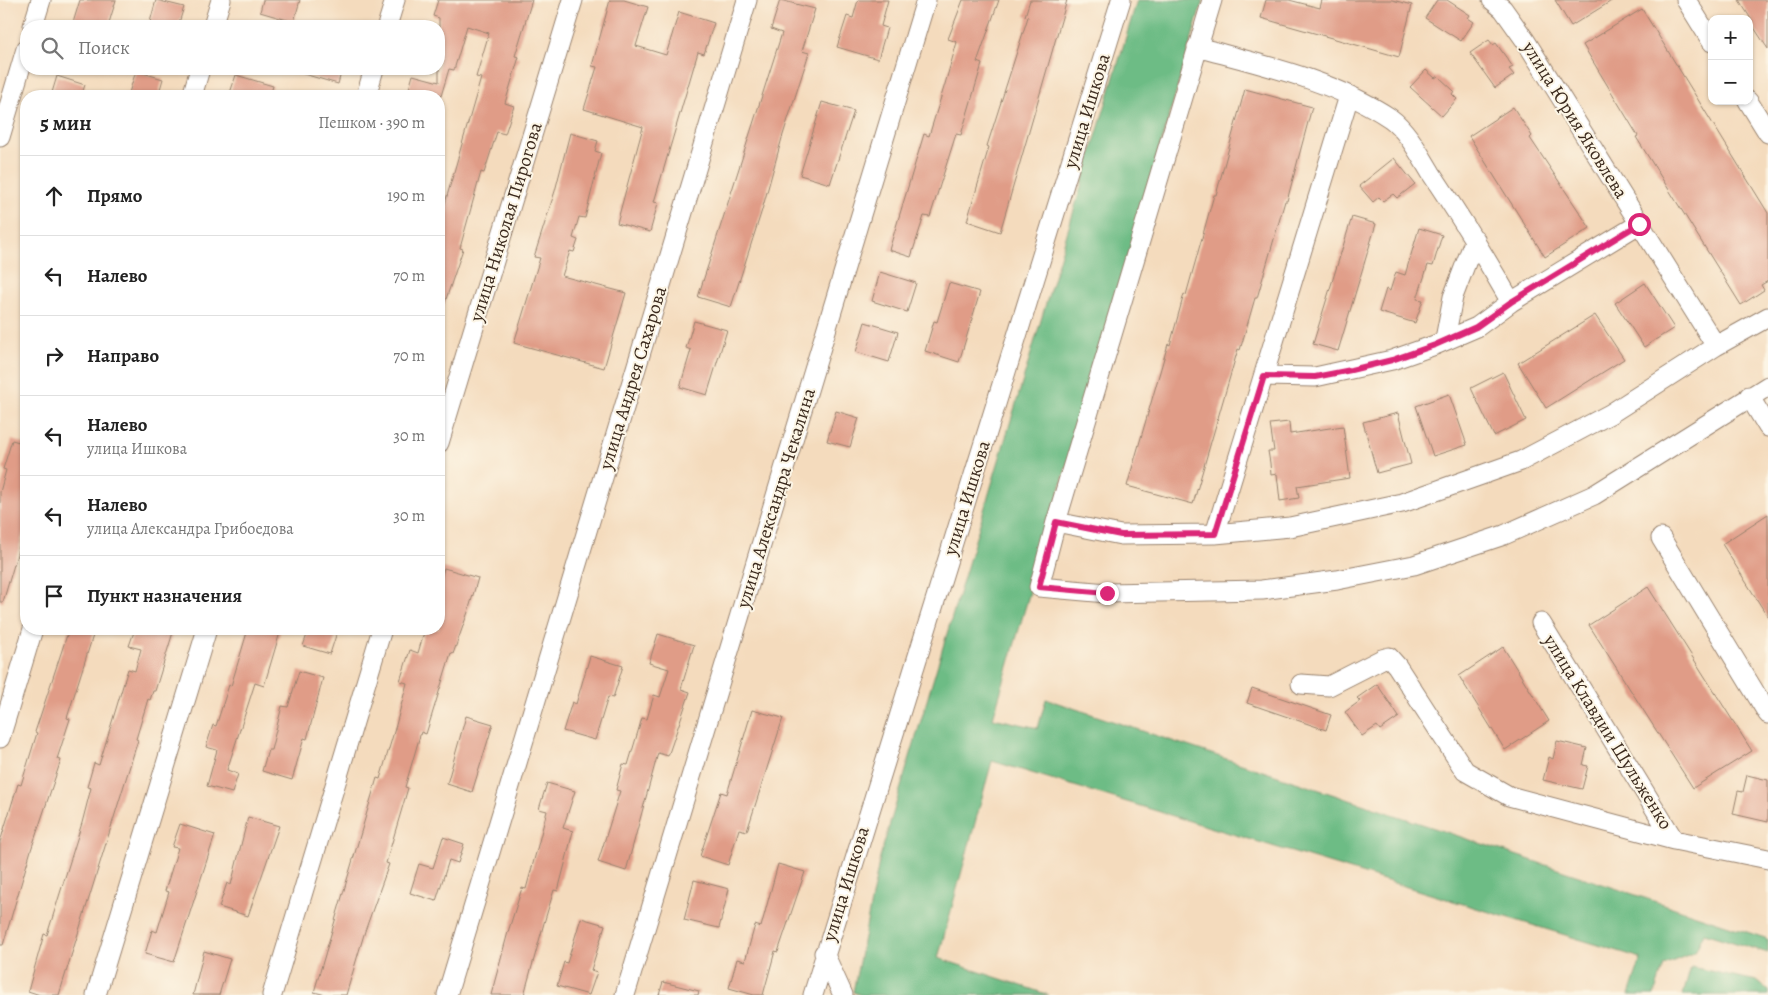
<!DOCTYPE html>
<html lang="ru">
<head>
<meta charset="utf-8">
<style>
	body { margin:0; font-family:Alegreya,serif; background:#f6f6f6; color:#222 }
	.controls { position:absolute; right:15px; top:15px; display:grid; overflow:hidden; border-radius:10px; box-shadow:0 1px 4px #0004 }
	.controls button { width:45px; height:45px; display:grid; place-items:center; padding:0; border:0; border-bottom:1px solid #e0e0e0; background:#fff; color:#222; font:25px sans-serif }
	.stop { position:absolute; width:15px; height:15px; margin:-11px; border:4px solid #db2777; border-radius:50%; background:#fff }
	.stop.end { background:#db2777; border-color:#fff; box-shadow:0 1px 5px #0008 }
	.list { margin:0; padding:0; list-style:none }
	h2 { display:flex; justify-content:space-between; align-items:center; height:65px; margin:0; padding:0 20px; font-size:21px }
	h2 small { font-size:16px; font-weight:400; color:#767676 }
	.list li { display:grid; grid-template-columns:32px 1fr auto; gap:15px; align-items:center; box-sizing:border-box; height:80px; padding:0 20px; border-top:1px solid #e0e0e0 }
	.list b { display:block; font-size:19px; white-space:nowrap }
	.list p { margin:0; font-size:16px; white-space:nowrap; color:#767676 }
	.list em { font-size:16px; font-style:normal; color:#767676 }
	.icon { flex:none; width:28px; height:28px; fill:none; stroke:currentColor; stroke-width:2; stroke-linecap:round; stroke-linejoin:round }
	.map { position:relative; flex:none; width:1768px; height:995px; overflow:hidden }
	.search { position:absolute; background:#fff; box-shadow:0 1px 4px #0004; left:20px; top:20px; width:425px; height:55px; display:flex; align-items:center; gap:12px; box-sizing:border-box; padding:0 18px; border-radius:20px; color:#767676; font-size:19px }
	.panel { position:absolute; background:#fff; box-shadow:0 1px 4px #0004; left:20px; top:90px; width:425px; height:545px; border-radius:20px }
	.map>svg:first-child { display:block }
	.forest { fill:#6dbc85; stroke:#547352 }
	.building { fill:#e09c87 }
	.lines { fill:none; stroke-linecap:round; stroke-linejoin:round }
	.minor-casing { stroke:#98826e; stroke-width:21 }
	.minor { stroke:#fff; stroke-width:19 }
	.route { stroke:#db2777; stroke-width:6 }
	.labels { text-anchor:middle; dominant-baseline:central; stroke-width:4; stroke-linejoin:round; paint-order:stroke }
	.street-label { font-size:19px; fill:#3b2a1e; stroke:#fcf5e5 }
</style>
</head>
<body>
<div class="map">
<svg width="1768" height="995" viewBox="0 0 1768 995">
	<rect width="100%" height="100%" fill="#fcf5e5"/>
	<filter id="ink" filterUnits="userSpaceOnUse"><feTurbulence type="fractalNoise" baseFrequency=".02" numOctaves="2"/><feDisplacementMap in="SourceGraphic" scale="10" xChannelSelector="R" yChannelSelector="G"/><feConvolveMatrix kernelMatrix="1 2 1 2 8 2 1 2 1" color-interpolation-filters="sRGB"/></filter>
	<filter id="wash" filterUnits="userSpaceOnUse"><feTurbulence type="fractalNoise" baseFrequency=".0096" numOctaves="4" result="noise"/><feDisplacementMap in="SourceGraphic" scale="20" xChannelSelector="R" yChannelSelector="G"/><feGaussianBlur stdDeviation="1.12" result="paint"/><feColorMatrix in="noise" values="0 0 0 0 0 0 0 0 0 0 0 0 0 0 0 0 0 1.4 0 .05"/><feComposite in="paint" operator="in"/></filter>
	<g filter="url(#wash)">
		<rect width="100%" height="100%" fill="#f4dbbd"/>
		<path class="forest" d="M1137,0H1203L993,718L1038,728L1046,699L1768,939V953L1704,933L1695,952L1664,965L1654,995H1629L1641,958L992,761L938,958L1049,995H861L853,992L880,857Z
			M1691,967L1757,981L1768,990V995H1683Z"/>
		<g id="blocks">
			<path class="building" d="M80,0H116L108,26H72Z
				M156,0L184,7L178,26H164L150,22Z
				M263,0H300L294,22L260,12Z
				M438,0H532L515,56L519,57L505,103L514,106L505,134L497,132L484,173L481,172L460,248L463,249L442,311L439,310V224L481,78L476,77L489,33L467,26L454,70L449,69L441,96H407L413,75L439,82V18L433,16Z
				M610,0H624L648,7L636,46L666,55L679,12L714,23L704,54L698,52L654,202L658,203L650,232L617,223L643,127L584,109L597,67L592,66Z
				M780,0L815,9L802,51L809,53L782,138L762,210L731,307L698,297L782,33L771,29Z
				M858,0H888L881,26L887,28L878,59L837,47L847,16L853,18Z
				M963,0H999L977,62L982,64L961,135L956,134L930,217L924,216L911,257L889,250L924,134L929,136L945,84L957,42L948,39Z
				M1030,0H1067L1000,232L967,221L989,147L987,146L1028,17L1025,16Z
				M1266,0H1289L1320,8L1322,0H1392L1412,5L1399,57L1261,18Z
				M1437,0H1447L1470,15L1468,18L1474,22L1461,41L1425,18Z
				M1555,0H1613L1571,26Z
				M1739,0H1768V49L1751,23L1753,22Z
				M1642,9L1768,213V281L1761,285L1764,290L1741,305L1636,137L1638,136L1583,45Z
				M1489,40L1493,45L1496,43L1513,67L1509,69L1514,75L1495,88L1470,53Z
				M297,69H342L338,84L297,72Z
				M1426,70L1435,78L1438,76L1454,91L1452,94L1457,99L1442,116L1410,87Z
				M136,71L163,79L158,96H128Z
				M236,75L273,86L270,96H229Z
				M57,76L85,85L81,96H51Z
				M1245,89L1312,107L1287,201H1285L1257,298H1255L1240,350L1238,349L1193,504L1127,486L1168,344L1170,345L1184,294L1186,295L1214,195H1216Z
				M822,102L854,111L830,184L800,175Z
				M1513,107L1532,136L1530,138L1590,228L1545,257L1469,136Z
				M570,133L598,141L595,151L601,153L585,218L579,217L573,238L578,240L574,252L570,251L562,276L626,293L604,368L514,343L540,258L534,257L555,191Z
				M1394,158L1415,184L1397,198L1393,194L1383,201L1379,197L1373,202L1359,186Z
				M1352,217L1376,224L1338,351L1313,344Z
				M1419,228L1442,235L1433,266L1428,265L1417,299L1423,300L1415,323L1379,312L1386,289L1390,291L1396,272L1405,275Z
				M880,272L916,283L907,312L872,301Z
				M949,283L980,292L959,362L925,351L934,321L937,322Z
				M1645,283L1674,328L1644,347L1615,303Z
				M1595,315L1624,359L1546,408L1518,363Z
				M694,321L727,330L707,395L680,387L691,350L686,348Z
				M865,322L898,332L889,362L856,352Z
				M1503,372L1526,420L1494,436L1471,388Z
				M1449,394L1467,445L1433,456L1416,406Z
				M836,411L859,418L850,447L827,441Z
				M1398,413L1411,464L1377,473L1363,422Z
				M1289,422L1290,434L1343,426L1350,478L1297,486L1299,498L1280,501L1277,474L1271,475L1270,463L1268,451H1274L1270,424Z
				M12,440L26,444V524L3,602H0V492L6,470L3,469Z
				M1768,514V617L1722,544Z
				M444,568L478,578L468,612L453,654L451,653L426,734L421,732L405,787L408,788L386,863L389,864L365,931L346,995H326L314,992L377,778L380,779L396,725L407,683L400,681L410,650L418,653L425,629H439V586Z
				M1648,587L1752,751L1693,788L1589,625Z
				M69,629H95L67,718L70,719L57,759L61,760L31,850L3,945H0V842L18,784L21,785L37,733L35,732Z
				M135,629H174L155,691H153L150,700L148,699L136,739L138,740L59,995H40L28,991L44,934L47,935L82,823L91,788L87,787L94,763L99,765L128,669L135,671L141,649L129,646Z
				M248,629H281L264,686L255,683L227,770L238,774L232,793L207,786L217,750L206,747L213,725L216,726L229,685L231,686Z
				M309,629H338L330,654L303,646Z
				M658,634L694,645L681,689L690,692L668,756L658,753L626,871L598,862L620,791L616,790L623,764L628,765L642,718L647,719L654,695L660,697L669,669L649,663Z
				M1503,647L1549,721L1505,750L1459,676Z
				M590,656L623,666L613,698L608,697L595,740L563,731L572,702L576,704Z
				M299,671L323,678L307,739L304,738L292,780L262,771L268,750H271L282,706L288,707Z
				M1377,684L1399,717L1380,730L1377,726L1362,736L1345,712L1360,701L1357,698Z
				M1252,688L1331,715L1326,730L1247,703Z
				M752,710L783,718L747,831L739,829L728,865L700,856L721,792L727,794Z
				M466,716L493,724L472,792L447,784Z
				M1557,741L1587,748L1583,765L1588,766L1582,789L1543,780L1549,757L1553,759Z
				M1747,775L1768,780V822L1733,814L1738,791L1743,792Z
				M547,783L575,791L563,828L573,831L565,864L558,891L554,890L544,923L524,995H491L508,932L522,888L526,889L537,849L547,811L539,809Z
				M248,817L279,826L248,916L219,907L227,883L231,885Z
				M180,824L215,835L174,962L145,954L152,930L157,932L169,892L165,891L178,848L172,847Z
				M443,837L464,844L458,863L449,860L436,901L410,893L419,864L433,868Z
				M778,864L805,872L778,952L775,951L763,995H754L729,988L737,959L745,961L755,925L761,927Z
				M694,880L729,889L719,928L684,920Z
				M581,918L605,925L591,970L597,972L589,995L557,986L564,962L567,963Z
				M204,951L230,959L219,995H193Z
				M663,982L699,991L698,995H659Z"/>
		</g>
	</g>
	<g filter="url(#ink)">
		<use href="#blocks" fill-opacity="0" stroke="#98826e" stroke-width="1"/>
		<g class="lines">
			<g class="minor-casing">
				<path id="minor" d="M1212,0L1056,522L1039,587L1107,593L1262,590L1337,580L1414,565L1504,535L1594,495L1768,386
					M1492,0L1503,9L1525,40L1716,346
					M1686,0L1712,42
					M33,26L41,0
					M213,26L221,0
					M387,26L395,0
					M1197,47C1263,65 1333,80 1390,118C1407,130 1420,155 1431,173C1459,215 1486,258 1511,302
					M192,96L200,69
					M366,96L374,69
					M1748,101L1768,133
					M0,137L26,49
					M1445,339L1453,297L1475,239
					M1264,376L1315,377L1392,360L1435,345L1477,327L1511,302L1639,224
					M1749,396L1768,427
					M439,443L573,0
					M1056,522L1121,535L1215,534L1290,527L1402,503L1521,461L1610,414L1716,346L1768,317
					M1215,534L1349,96
					M1661,538L1768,714
					M1541,623L1674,840
					M1301,684L1329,686L1382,659L1389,657L1397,666L1465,771L1509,796L1674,840L1768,859
					M0,738L33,629
					M824,953L843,995
					M96,995L207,629
					M272,995L382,629
					M447,995L747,0
					M625,995L926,0
					M813,995L1121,0"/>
			</g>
			<use href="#minor" class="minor"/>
		</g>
	</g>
	<g class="lines" filter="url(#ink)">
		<path class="route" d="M1107,593L1039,587L1056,522L1121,535L1215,534L1264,376L1315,377L1351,370L1392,360L1435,345L1476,327L1511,302L1639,224"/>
	</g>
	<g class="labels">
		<g class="street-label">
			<text transform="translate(1087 111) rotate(-73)">улица Ишкова</text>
			<text transform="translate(1575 120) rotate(58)">улица Юрия Яковлева</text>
			<text transform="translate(506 222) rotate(-73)">улица Николая Пирогова</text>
			<text transform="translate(633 378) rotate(-73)">улица Андрея Сахарова</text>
			<text transform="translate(776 498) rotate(-73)">улица Александра Чекалина</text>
			<text transform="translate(967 498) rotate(-73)">улица Ишкова</text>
			<text transform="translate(1608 732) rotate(58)">улица Клавдии Шульженко</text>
			<text transform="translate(846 884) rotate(-73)">улица Ишкова</text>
		</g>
	</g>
</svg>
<div class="controls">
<button>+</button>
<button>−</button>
</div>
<div class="stop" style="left:1639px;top:224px"></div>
<div class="stop end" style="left:1107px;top:593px"></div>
<div class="search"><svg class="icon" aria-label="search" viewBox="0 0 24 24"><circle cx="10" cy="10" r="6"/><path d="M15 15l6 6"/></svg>Поиск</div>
<section class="panel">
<h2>5 мин<small>Пешком · 390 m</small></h2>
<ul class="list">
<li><svg class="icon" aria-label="ahead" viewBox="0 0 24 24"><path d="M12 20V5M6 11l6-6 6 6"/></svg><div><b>Прямо</b></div><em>190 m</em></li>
<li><svg class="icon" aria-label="left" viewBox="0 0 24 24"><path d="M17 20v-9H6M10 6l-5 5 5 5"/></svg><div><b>Налево</b></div><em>70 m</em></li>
<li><svg class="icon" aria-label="right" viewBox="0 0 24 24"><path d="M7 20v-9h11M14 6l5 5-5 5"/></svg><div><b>Направо</b></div><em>70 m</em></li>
<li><svg class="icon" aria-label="left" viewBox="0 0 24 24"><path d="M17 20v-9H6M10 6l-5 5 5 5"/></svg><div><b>Налево</b><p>улица Ишкова</p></div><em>30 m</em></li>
<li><svg class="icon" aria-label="left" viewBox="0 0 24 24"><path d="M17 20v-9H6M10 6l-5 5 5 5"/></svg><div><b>Налево</b><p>улица Александра Грибоедова</p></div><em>30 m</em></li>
<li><svg class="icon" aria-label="arrive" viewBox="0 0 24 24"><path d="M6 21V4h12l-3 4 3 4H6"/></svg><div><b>Пункт назначения</b></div></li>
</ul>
</section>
</div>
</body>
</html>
